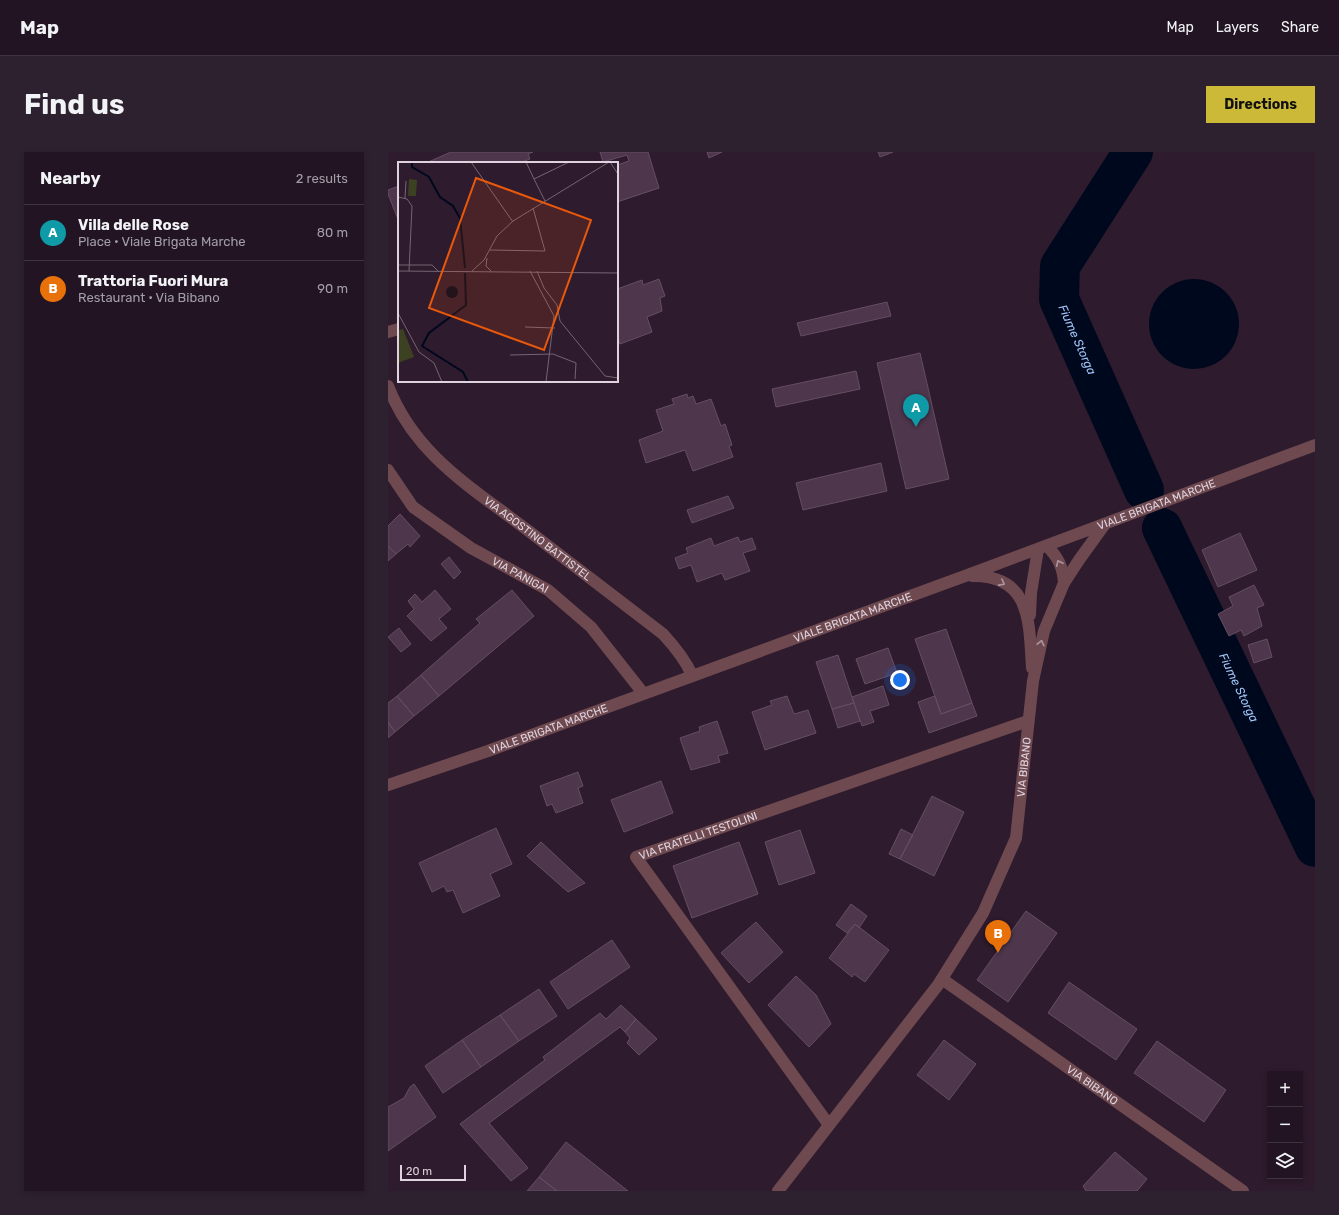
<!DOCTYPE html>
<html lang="en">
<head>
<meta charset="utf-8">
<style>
	body { margin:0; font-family:Rubik,sans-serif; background:#2e212f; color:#f1f3f6 }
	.controls { position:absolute; right:12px; bottom:12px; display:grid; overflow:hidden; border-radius:0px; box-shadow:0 2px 6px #0003 }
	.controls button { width:36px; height:36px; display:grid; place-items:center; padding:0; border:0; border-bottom:1px solid #3f3340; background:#221422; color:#f1f3f6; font:20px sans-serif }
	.scale { position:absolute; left:12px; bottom:10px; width:66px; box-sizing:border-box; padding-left:4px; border:2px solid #e0d3df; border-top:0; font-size:11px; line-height:14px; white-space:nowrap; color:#e0d3df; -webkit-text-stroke:3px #2e1b2d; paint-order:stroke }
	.you { position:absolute; left:512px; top:528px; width:14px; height:14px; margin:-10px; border:3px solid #fff; border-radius:50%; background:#1a73e8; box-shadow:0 0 0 6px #1a73e833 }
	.badge { display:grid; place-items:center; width:26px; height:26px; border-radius:50%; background:#cdb938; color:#fff; font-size:13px; font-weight:700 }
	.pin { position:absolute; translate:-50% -33px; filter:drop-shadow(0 1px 2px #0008) }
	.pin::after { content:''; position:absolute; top:21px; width:14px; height:12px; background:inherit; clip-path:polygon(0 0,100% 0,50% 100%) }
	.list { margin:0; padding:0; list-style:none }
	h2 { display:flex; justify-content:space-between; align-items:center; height:52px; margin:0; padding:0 16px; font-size:17px }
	h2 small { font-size:13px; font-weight:400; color:#a29ea5 }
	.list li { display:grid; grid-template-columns:26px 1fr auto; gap:12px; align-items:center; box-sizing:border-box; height:56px; padding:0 16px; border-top:1px solid #3f3340 }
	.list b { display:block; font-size:15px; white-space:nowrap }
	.list p { margin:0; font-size:13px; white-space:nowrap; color:#a29ea5 }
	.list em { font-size:13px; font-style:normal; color:#a29ea5 }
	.icon { flex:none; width:22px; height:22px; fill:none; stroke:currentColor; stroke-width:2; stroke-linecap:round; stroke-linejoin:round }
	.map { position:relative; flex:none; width:927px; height:1039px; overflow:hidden; border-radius:0px }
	header { display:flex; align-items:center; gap:24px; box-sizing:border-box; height:56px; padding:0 20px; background:#221422; border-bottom:1px solid #3f3340 }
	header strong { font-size:19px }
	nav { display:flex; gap:22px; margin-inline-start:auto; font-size:14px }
	.intro { display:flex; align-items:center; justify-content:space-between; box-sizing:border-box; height:96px; padding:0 24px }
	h1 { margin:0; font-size:28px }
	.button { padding:10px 18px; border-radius:0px; background:#cdb938; color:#111; font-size:14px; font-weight:700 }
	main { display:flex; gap:24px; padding:0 24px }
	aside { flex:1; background:#221422; border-radius:0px; box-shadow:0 2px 6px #0003 }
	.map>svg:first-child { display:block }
	.water { fill:#00081e }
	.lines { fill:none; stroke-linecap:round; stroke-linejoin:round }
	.river { stroke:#00081e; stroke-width:40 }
	.building { fill:#4e364d; stroke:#644e63 }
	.minor { stroke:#6e4a50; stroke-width:12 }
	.oneway { stroke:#ad959f }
	.labels { text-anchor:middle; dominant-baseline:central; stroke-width:3; stroke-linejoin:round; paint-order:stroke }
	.street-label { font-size:11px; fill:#e0d3df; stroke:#2e1b2d }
	.water-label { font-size:12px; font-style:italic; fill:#a2c6f8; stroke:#2e1b2d }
	.inset-river { fill:none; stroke:#00081e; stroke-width:2 }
	.inset-road { fill:none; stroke:#756574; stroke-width:1 }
	.view { fill:#e8590c; fill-opacity:0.15; stroke:#e8590c; stroke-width:2 }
	.inset-edge { fill:none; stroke:#e0d3df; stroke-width:2 }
</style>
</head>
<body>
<header>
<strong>Map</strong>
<nav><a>Map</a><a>Layers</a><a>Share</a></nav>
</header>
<div class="intro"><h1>Find us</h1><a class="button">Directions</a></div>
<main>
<aside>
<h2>Nearby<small>2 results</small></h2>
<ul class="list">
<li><span class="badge" style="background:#0f9aa8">A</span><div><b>Villa delle Rose</b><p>Place · Viale Brigata Marche</p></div><em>80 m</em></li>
<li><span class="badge" style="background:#e8710a">B</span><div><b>Trattoria Fuori Mura</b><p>Restaurant · Via Bibano</p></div><em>90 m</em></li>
</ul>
</aside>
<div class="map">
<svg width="927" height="1039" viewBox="0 0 927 1039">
	<rect width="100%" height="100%" fill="#2e1b2d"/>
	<path class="water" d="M761 172a45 45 0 1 1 90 0a45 45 0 1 1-90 0Z"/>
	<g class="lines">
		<g class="river">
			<path id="s1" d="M745,0L672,114L671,147L756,338"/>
			<path id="s2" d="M774,376L927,695"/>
		</g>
	</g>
	<path class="building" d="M63,0H145L140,2L142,7L131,11H38Z
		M212,0H260L271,36L229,50V13L241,9L239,3L215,10Z
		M319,0H334L321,6Z
		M490,0H505L492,5Z
		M11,34V70L0,42V38Z
		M271,127L277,144L272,146L274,159L259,165L264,180L232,192L229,182V137L254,128L255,133Z
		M499,150L503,164L413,184L409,171Z
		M532,201L561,327L518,337L489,211Z
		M468,219L472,237L388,255L384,237Z
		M299,242L300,246L305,244L308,252L323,247L333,274L337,272L344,293L341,294L345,305L305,319L297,298L258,311L251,288L275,279L268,258L286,252L284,247Z
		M493,311L499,339L415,358L408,331Z
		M340,344L346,356L304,371L299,358Z
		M12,362L32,384L22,395L20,392L8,402L0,394V374Z
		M852,381L869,418L830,435L814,398Z
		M350,385L352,390L364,386L368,397L355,401L362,419L337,428L334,421L309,430L303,413L291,417L287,406L300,401L298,396L323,386L326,394Z
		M0,394L8,402L0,409Z
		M61,405L73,420L66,427L53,412Z
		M866,433L876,453L869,456L874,474L856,484L853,478L841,484L830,462L845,454L841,445Z
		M47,438L63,457L51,467L59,476L43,489L19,464L26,457L20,449L27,442L34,450Z
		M124,438L146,464L51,544L33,523L92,471L88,467Z
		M11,476L23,492L13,500L0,485Z
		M558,477L584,551L553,562L527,487Z
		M879,487L884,505L866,511L860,493Z
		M500,496L509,521L477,532L468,507Z
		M450,503L466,551L444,557L428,510Z
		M33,523L51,544L26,564L9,544Z
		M495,534L501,553L482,559L486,570L474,574L464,545Z
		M9,544L26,564L7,580L0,570V551Z
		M399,544L406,562L420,558L428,581L377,598L364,560L384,553L382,549Z
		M547,544L553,562L584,551L589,564L541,581L530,550Z
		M466,551L472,569L450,576L444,557Z
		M329,569L340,601L330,604L332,610L303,618L292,586L312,579L311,575Z
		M0,570L7,580L0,586Z
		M190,620L195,634L190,636L195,651L168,661L164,652L159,654L152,634Z
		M273,629L285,661L236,680L223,648Z
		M544,644L576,660L546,724L512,707Z
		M108,676L124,712L102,722L112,744L75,761L65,738L59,740L56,734L44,740L31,711Z
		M513,677L525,683L512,707L501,702Z
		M412,678L427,721L391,733L377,690Z
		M153,690L197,731L180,740L139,704Z
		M351,690L370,742L304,766L285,714Z
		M463,752L479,764L471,776L467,772L459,781L448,773Z
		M638,759L669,781L620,850L589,828Z
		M368,770L395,800L361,831L333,801Z
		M467,772L501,798L477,830L466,822L464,825L441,806Z
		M224,788L242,815L180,857L162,830Z
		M408,824L428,843L443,872L421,895L380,853Z
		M681,830L749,877L728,908L660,861Z
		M151,837L169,864L131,889L112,863Z
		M233,853L248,867L237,880L232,875L101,971L140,1016L123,1029L72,972L157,908L155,905L212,861L218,867Z
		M112,863L131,889L93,915L74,888Z
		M248,867L269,887L251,903L239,891L242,886L237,880Z
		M74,888L93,915L55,941L37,914Z
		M556,888L588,912L561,948L529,923Z
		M769,889L838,938L816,970L746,921Z
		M26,932L48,965L0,999V955L16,946L22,935Z
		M178,990L240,1039H169L151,1025Z
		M727,1000L759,1027L749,1039H698L695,1034Z
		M151,1025L169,1039H139Z"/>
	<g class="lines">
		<g class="minor">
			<path d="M0,180L11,177"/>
			<path id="s3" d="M0,234C27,304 86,337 142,380C186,414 231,448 275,482C287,495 297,507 304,523"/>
			<path id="s4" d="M0,318L25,355L83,396L160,438L203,475L255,541"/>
			<path d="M659,394C670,405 675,415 676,431"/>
			<path d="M584,424C644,423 641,472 644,516"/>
			<path d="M642,463L643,441L650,397"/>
			<path id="s5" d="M0,633L100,599L577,424L927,293"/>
			<path id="s6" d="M554,827L855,1039"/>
			<path id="s7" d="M441,973L248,705L640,569"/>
			<path id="s8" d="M390,1039L550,833L595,761L628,686L645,529L656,479L676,431L691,408L717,372"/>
		</g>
	</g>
	<defs><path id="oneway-chevron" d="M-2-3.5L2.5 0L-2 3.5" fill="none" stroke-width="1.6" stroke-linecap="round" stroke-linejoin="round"/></defs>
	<g class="oneway">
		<use href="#oneway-chevron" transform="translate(671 411) rotate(-115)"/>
		<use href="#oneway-chevron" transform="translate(614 431) rotate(28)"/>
		<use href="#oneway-chevron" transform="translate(653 491) rotate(-77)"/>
	</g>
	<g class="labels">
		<g class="street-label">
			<text stroke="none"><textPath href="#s5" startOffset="818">VIALE BRIGATA MARCHE</textPath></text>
			<text stroke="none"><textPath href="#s3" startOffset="217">VIA AGOSTINO BATTISTEL</textPath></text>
			<text stroke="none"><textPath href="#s4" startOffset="172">VIA PANIGAI</textPath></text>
			<text stroke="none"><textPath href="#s5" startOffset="494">VIALE BRIGATA MARCHE</textPath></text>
			<text stroke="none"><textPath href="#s5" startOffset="170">VIALE BRIGATA MARCHE</textPath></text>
			<text stroke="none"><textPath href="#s8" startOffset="499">VIA BIBANO</textPath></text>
			<text stroke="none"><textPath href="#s7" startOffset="396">VIA FRATELLI TESTOLINI</textPath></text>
			<text stroke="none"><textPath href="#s6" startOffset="184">VIA BIBANO</textPath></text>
		</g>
		<g class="water-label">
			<text stroke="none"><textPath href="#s1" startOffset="213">Fiume Storga</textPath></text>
			<text stroke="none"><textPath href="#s2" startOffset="177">Fiume Storga</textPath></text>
		</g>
	</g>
	<g transform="translate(10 10)">
		<rect width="220" height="220" fill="#2e1b2d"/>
		<path d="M11,17L19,18L18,34H10ZM5,167L16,195L0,201V168Z" fill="#3c4122"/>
		<path d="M48 130a6 6 0 1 1 12 0a6 6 0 1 1-12 0Z" fill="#00081e"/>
		<path class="inset-river" d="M14,0V5L31,15L42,35L55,44L62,56L67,106M67,111L68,143L31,171L24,184L65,210L70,220"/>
		<path class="inset-road" d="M73,0L115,60M128,0L136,17M212,0L220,12M0,35L9,37L14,44L11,109M7,36L8,19M147,39L136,17L171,0M92,88L147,89L135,46M89,96L88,104L93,109M0,103H34L40,109M0,109L220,111M74,109L86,98L99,74L115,59L211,0M132,109L156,154L148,220M139,109L146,126L159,143L162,159L207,214L220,216M0,151L21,190L36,201L44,220M127,165L157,166M112,193L155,192L178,201L177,217"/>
		<path class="view" d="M78,16L193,58L146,188L31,146Z"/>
		<rect width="220" height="220" class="inset-edge"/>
	</g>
</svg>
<div class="controls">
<button>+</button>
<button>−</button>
<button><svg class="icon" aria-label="layers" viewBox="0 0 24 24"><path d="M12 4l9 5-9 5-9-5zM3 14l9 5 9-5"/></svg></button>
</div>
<div class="scale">20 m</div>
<div class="you"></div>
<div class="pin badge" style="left:528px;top:275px;background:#0f9aa8">A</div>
<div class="pin badge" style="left:610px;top:801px;background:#e8710a">B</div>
</div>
</main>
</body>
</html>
